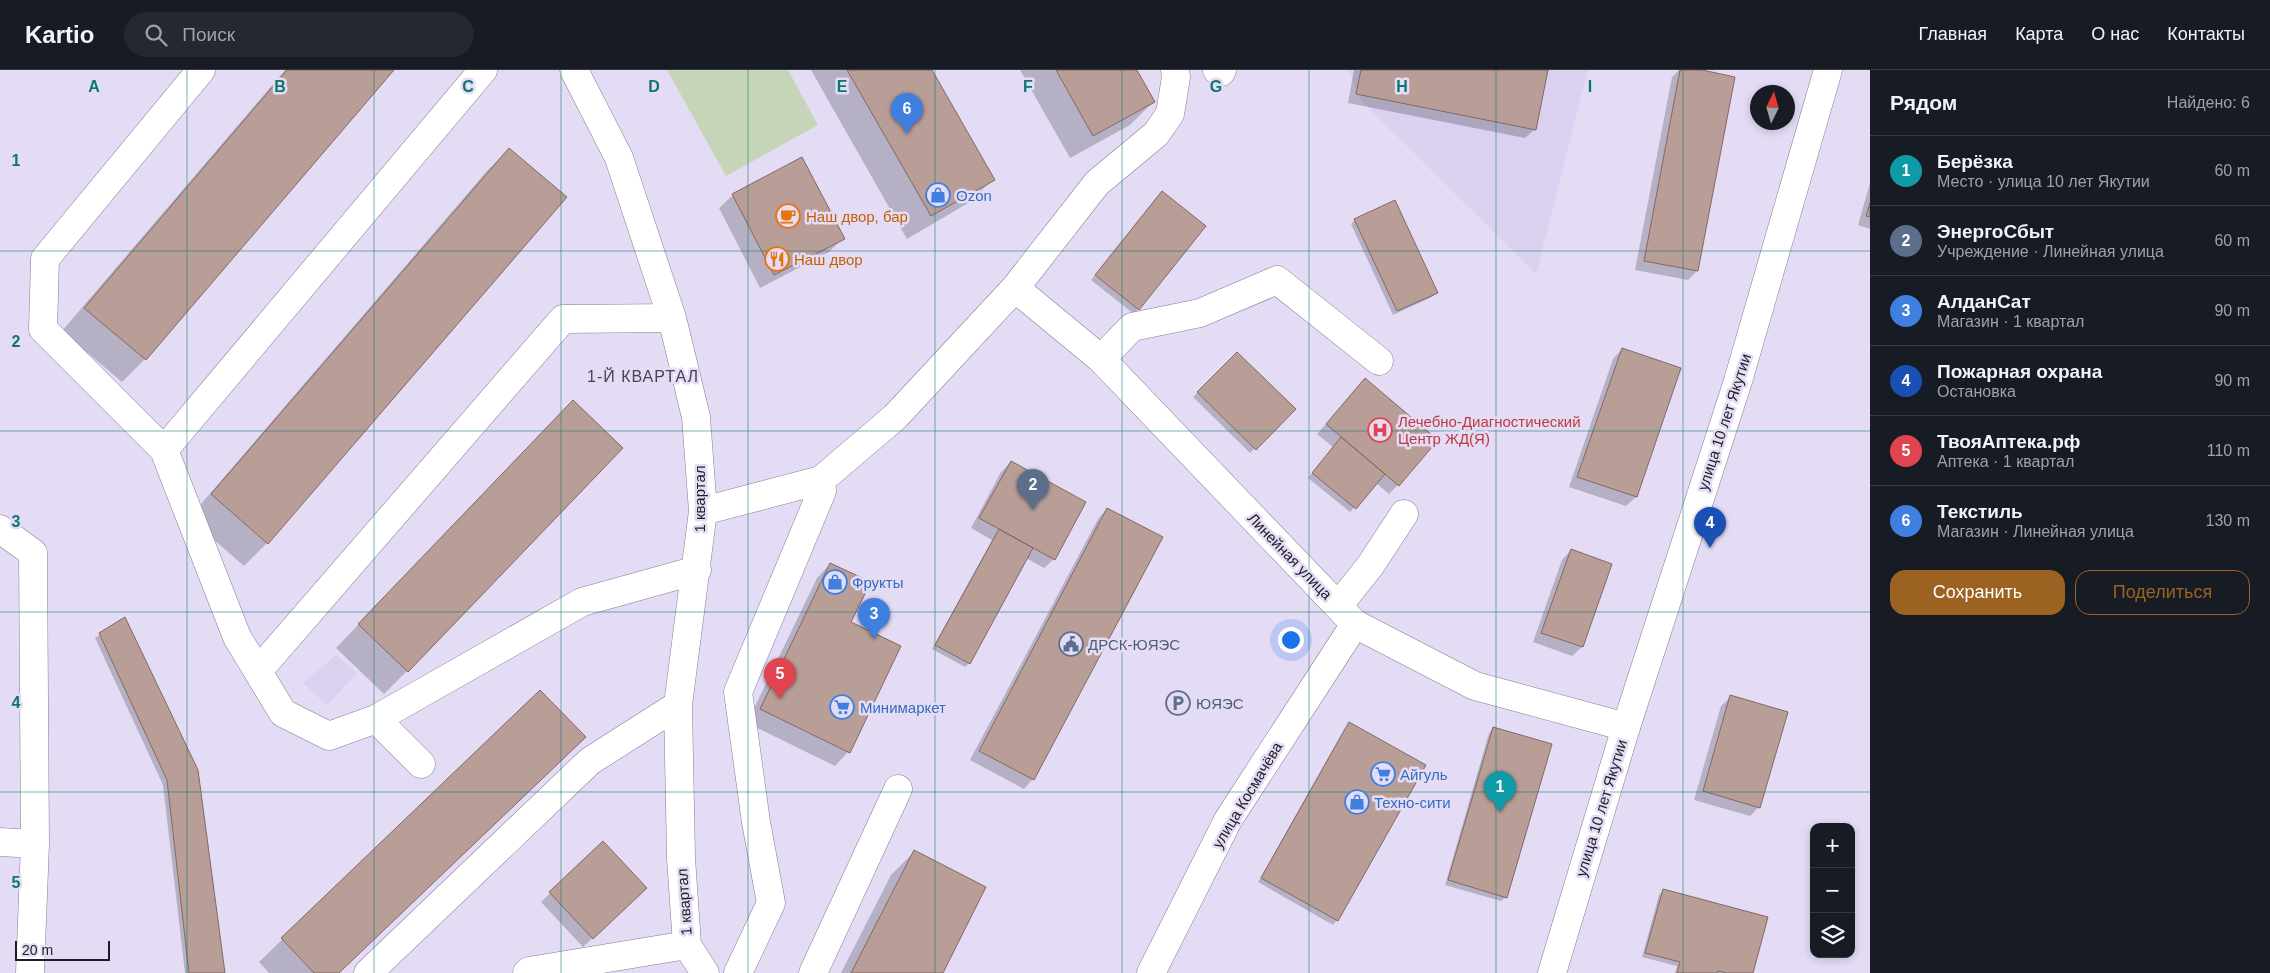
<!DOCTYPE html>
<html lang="ru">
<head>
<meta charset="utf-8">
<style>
	body { margin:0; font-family:Arial,sans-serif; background:#242831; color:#f1f3f6 }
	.controls { position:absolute; right:15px; bottom:15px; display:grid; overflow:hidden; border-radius:10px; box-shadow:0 2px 8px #0003 }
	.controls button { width:45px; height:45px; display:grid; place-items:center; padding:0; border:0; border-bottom:1px solid #363941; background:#171b24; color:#f1f3f6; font:25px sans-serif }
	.compass { position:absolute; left:1750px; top:15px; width:45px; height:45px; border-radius:50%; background:#171b24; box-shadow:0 2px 8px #0003; rotate:5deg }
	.scale { position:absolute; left:15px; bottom:12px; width:95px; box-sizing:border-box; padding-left:5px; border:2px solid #1e1c24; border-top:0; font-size:14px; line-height:18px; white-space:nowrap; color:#1e1c24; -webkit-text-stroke:4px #e4dcf5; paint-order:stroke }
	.you { position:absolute; left:1290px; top:569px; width:18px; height:18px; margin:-12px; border:4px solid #fff; border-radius:50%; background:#1a73e8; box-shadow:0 0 0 8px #1a73e833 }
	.badge { display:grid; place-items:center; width:32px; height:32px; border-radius:50%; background:#9c6221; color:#fff; font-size:16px; font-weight:700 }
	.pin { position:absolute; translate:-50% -41px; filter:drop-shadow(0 1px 2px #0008) }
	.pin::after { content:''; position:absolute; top:26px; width:18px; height:15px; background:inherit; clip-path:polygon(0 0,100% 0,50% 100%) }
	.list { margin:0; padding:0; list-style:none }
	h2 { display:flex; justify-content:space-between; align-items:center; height:65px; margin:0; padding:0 20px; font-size:21px }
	h2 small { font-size:16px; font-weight:400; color:#9ea1a6 }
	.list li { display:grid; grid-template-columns:32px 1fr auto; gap:15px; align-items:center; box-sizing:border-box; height:70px; padding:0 20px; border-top:1px solid #363941 }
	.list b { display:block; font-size:19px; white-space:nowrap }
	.list p { margin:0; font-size:16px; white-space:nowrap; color:#9ea1a6 }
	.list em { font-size:16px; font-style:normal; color:#9ea1a6 }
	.actions { display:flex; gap:10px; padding:15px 20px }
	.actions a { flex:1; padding:11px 0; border:1px solid #9c6221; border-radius:15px; text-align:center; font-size:18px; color:#9c6221 }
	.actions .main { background:#9c6221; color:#fff }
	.icon { flex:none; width:28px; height:28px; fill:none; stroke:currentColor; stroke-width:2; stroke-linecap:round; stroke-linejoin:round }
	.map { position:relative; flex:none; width:1870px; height:903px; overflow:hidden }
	header { display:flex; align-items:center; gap:30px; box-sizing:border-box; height:70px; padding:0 25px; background:#171b24; border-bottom:1px solid #363941 }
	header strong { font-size:24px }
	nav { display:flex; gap:28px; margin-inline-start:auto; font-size:18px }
	.search { width:350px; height:45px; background:#242831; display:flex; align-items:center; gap:12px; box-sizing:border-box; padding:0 18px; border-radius:28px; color:#9ea1a6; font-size:19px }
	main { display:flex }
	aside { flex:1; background:#171b24 }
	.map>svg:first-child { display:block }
	.built { fill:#dad0ef }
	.green { fill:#c6d5b8 }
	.shadow { fill:#0003 }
	.building { fill:#b99e98; stroke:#826863 }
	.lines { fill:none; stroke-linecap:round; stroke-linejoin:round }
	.minor-casing { stroke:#837d92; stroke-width:29 }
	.major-casing { stroke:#837d92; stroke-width:29 }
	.minor { stroke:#fff; stroke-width:28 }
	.major { stroke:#fff; stroke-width:28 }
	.grid { fill:none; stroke:#0f766e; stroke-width:1; stroke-opacity:0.55 }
	.labels { text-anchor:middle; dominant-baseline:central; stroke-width:5; stroke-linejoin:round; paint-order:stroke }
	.shop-label { font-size:15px; fill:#366cbe; stroke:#e4dcf5; text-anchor:start }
	.food-label { font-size:15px; fill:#c56008; stroke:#e4dcf5; text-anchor:start }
	.health-label { font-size:15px; fill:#be3a42; stroke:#e4dcf5; text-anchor:start }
	.street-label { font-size:15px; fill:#1e1c24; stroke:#e4dcf5 }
	.service-label { font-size:15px; fill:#4e5e75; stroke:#e4dcf5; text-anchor:start }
	.neighbourhood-label { font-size:16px; letter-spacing:1px; fill:#484255; stroke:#e4dcf5 }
	.grid-label { font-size:16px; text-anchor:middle; font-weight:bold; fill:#0f766e; stroke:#e4dcf5; stroke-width:5; stroke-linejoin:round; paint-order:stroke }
</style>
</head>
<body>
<header>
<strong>Kartio</strong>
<div class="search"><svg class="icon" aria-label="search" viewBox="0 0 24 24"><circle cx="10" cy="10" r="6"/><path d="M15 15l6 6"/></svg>Поиск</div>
<nav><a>Главная</a><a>Карта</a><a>О нас</a><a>Контакты</a></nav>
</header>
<main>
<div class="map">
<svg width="1870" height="903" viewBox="0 0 1870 903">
	<rect width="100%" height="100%" fill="#e4dcf5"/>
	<path class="built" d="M1349,0H1588L1536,204L1360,29Z
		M336,585L357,603L327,635L303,613Z"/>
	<path class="green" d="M667,0H788L818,55L726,106Z"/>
	<path class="shadow" d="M285,0H392L145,289L122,312L62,261Z
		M811,0H930L993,109L970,132L907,169Z
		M1020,0H1135L1153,32L1130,55L1070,88Z
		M1354,0H1547L1535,59L1525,68L1348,33Z
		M1679,0H1695L1697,201L1688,210L1635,200L1672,7Z
		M509,79L267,473L244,496L189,448L486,102Z
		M1870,113V159L1858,155Z
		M733,125L843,168L829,182L760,218L719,138Z
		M1157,127L1204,156L1134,244L1091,210Z
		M1355,150L1437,222L1432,227L1393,245L1351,154Z
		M1622,279L1680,299L1636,427L1626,436L1569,417L1613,289Z
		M1237,284L1294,339L1250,383L1193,327Z
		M1365,309L1398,415L1389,424L1376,413L1350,442L1308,408L1333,377L1317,364Z
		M550,355L407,601L384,624L336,578Z
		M1011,392L1054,489L1044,498L1026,488L969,593L965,597L932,579L992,470L971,458L1001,402Z
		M1107,439L1033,709L1024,719L970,690L1098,449Z
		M1571,480L1610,494L1582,577L1572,586L1533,572L1562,490Z
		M830,494L849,553L848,682L835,696L747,653L817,508Z
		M125,549L224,903H185L163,715L95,568Z
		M540,621L338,903H269L259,892Z
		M1731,627L1759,737L1750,746L1694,730L1721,636Z
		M1349,653L1337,850L1333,855L1258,812L1345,658Z
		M1493,658L1506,827L1501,831L1445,815L1489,663Z
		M603,773L636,827L583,877L541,832Z
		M914,782L941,903H841L891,805Z
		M1663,820L1752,903H1675L1677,896L1642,887L1659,825Z"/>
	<path class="building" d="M287,0H394L146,290L84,238Z
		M847,0H932L995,110L931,146Z
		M1056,0H1137L1155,32L1093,66Z
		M1361,0H1548L1536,60L1356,24Z
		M1680,0H1702L1735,7L1698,201L1644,191Z
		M509,78L567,127L268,474L211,424Z
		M802,87L845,169L774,205L732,124Z
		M1162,121L1206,156L1139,240L1095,205Z
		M1395,130L1438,223L1397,241L1354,149Z
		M1870,133V147L1866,146Z
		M1622,278L1681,298L1637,427L1577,407Z
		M1237,282L1296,339L1256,380L1197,322Z
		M1365,308L1438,370L1399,416L1326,354Z
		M573,330L623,378L408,602L358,554Z
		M1341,367L1385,404L1356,439L1312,403Z
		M1011,391L1086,432L1055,490L979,448Z
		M1107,438L1163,467L1034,710L979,681Z
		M999,459L1033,478L970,594L935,575Z
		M1571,479L1612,494L1583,577L1541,563Z
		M830,493L871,512L851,552L901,576L850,683L760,639Z
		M125,547L198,700L225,903H189L167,710L99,563Z
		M540,620L586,667L339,903H314L281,868Z
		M1730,625L1788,642L1760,738L1703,721Z
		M1349,652L1426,695L1338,851L1261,808Z
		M1493,657L1552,674L1507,828L1448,810Z
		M603,771L647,818L593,869L549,822Z
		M914,780L986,817L943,903H851Z
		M1663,819L1768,847L1753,903H1727L1718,901L1717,903H1677L1680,892L1645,883Z"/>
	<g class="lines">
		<g class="minor-casing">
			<path id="minor" d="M201,0L45,189L43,259L164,380L237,567L283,643L329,666L376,649
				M574,0L619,88L672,248L696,347L703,441L678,635L681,788L687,875L705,903
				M1217,0L1221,2L1222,0
				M1015,218L1101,289L1355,554
				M1101,289L1132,257L1200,243L1277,210L1379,291
				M164,380L483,0
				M703,441L821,410L895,347L1015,218L1097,113L1156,64L1170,44L1176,7L1175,0
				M0,459L33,483L35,774L30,903
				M1338,536L1370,496L1404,444
				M258,601L563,249L672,248
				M421,694L376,649L582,532L697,500
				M0,772L35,774
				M368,903L590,691L678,635
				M527,903L529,901L687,875
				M738,903L771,833L756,752L738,622L822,421L821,410
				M813,903L898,719
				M1552,903L1626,657L1738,311L1828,0"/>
		</g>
		<g class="major-casing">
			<path id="major" d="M1151,903L1228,750L1355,554L1475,616L1626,657"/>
		</g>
		<use href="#minor" class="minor"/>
		<use href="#major" class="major"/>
	</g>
	<path class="grid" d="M187,0V903M374,0V903M561,0V903M748,0V903M935,0V903M1122,0V903M1309,0V903M1496,0V903M1683,0V903M0,181H1870M0,361H1870M0,542H1870M0,722H1870"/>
	<defs>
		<g id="shop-ring" transform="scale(1.25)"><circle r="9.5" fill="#e4dcf5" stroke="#3f7fe0" stroke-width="1.5"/><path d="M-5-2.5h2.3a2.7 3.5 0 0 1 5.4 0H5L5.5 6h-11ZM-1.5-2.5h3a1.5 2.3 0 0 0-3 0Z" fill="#3f7fe0"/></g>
		<g id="cafe-ring" transform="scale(1.25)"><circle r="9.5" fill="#e4dcf5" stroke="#e8710a" stroke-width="1.5"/><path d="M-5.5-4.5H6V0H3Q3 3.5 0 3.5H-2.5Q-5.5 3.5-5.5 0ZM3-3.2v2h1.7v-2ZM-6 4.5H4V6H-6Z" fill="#e8710a"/></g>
		<g id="restaurant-ring" transform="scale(1.25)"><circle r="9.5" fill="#e4dcf5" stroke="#e8710a" stroke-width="1.5"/><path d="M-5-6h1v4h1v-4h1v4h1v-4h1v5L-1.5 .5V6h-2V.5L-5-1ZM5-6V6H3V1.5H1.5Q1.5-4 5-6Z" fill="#e8710a"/></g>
		<g id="hospital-ring" transform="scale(1.25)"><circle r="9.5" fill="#e4dcf5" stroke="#e0444e" stroke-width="1.5"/><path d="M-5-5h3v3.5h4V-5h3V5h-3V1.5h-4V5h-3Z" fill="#e0444e"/></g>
		<g id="civic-ring" transform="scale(1.25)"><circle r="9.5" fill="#e4dcf5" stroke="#5c6f8a" stroke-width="1.5"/><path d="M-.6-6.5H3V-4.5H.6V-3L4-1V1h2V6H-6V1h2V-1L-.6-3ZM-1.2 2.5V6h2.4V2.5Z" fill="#5c6f8a"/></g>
		<g id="parking-ring" transform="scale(1.25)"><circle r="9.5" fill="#e4dcf5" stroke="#5c6f8a" stroke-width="1.5"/><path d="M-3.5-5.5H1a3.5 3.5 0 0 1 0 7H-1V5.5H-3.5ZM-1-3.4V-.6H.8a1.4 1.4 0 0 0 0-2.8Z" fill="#5c6f8a"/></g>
		<g id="supermarket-ring" transform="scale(1.25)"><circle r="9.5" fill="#e4dcf5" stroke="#3f7fe0" stroke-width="1.5"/><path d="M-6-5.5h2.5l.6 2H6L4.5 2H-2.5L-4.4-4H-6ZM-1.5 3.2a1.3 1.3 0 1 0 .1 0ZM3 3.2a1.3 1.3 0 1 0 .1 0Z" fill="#3f7fe0"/></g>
	</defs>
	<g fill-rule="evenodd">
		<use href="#shop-ring" x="938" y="125"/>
		<use href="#cafe-ring" x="788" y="146"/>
		<use href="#restaurant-ring" x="777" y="189"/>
		<use href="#hospital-ring" x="1380" y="360"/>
		<use href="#shop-ring" x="835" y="512"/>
		<use href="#civic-ring" x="1071" y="574"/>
		<use href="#parking-ring" x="1178" y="633"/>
		<use href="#supermarket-ring" x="842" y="637"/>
		<use href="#supermarket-ring" x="1383" y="704"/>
		<use href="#shop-ring" x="1357" y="732"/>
	</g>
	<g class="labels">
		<g class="shop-label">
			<text x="956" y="125">Ozon</text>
			<text x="852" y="512">Фрукты</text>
			<text x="860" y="637">Минимаркет</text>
			<text x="1400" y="704">Айгуль</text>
			<text x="1374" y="732">Техно-сити</text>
		</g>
		<g class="food-label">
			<text x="806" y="146">Наш двор, бар</text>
			<text x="794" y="189">Наш двор</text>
		</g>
		<g class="health-label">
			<text x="1398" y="351">Лечебно-Диагностический<tspan x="1398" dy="17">Центр ЖД(Я)</tspan></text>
		</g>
		<g class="street-label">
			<text transform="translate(1724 352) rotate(-72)">улица 10 лет Якутии</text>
			<text transform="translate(699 429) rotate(-90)">1 квартал</text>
			<text transform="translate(1290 486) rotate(46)">Линейная улица</text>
			<text transform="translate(1247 725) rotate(-59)">улица Космачёва</text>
			<text transform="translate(1601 738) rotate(-73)">улица 10 лет Якутии</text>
			<text transform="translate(684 832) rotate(-94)">1 квартал</text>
		</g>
		<g class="service-label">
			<text x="1088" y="574">ДРСК-ЮЯЭС</text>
			<text x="1196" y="633">ЮЯЭС</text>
		</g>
		<g class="neighbourhood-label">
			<text x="643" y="306">1-Й КВАРТАЛ</text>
		</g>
	</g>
	<g class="grid-label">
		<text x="94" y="22">A</text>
		<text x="280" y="22">B</text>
		<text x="468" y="22">C</text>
		<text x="654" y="22">D</text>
		<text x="842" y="22">E</text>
		<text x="1028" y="22">F</text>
		<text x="1216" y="22">G</text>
		<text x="1402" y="22">H</text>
		<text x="1590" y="22">I</text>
		<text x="16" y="96">1</text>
		<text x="16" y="277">2</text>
		<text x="16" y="457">3</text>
		<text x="16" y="638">4</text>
		<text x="16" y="818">5</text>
	</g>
</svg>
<div class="controls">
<button>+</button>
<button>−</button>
<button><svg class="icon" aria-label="layers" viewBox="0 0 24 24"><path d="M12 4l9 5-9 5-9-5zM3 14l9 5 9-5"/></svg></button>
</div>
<svg class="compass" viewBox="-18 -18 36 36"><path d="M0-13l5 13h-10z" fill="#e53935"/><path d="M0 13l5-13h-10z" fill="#9ea1a6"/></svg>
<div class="scale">20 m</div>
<div class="you"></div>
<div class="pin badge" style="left:1500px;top:742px;background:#0f9aa8">1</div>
<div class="pin badge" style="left:1033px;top:440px;background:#5c6f8a">2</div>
<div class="pin badge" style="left:874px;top:569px;background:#3f7fe0">3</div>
<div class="pin badge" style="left:1710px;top:478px;background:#1a4fb4">4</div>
<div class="pin badge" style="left:780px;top:629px;background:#e0444e">5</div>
<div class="pin badge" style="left:907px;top:64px;background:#3f7fe0">6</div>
</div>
<aside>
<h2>Рядом<small>Найдено: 6</small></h2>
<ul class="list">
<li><span class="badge" style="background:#0f9aa8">1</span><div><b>Берёзка</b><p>Место · улица 10 лет Якутии</p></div><em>60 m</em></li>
<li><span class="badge" style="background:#5c6f8a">2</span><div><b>ЭнергоСбыт</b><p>Учреждение · Линейная улица</p></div><em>60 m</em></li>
<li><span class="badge" style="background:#3f7fe0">3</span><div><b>АлданСат</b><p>Магазин · 1 квартал</p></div><em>90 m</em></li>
<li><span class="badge" style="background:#1a4fb4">4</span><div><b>Пожарная охрана</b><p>Остановка</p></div><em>90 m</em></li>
<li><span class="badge" style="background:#e0444e">5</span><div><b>ТвояАптека.рф</b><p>Аптека · 1 квартал</p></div><em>110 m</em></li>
<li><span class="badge" style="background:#3f7fe0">6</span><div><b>Текстиль</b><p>Магазин · Линейная улица</p></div><em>130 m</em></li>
</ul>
<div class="actions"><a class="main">Сохранить</a><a>Поделиться</a></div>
</aside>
</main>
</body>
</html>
